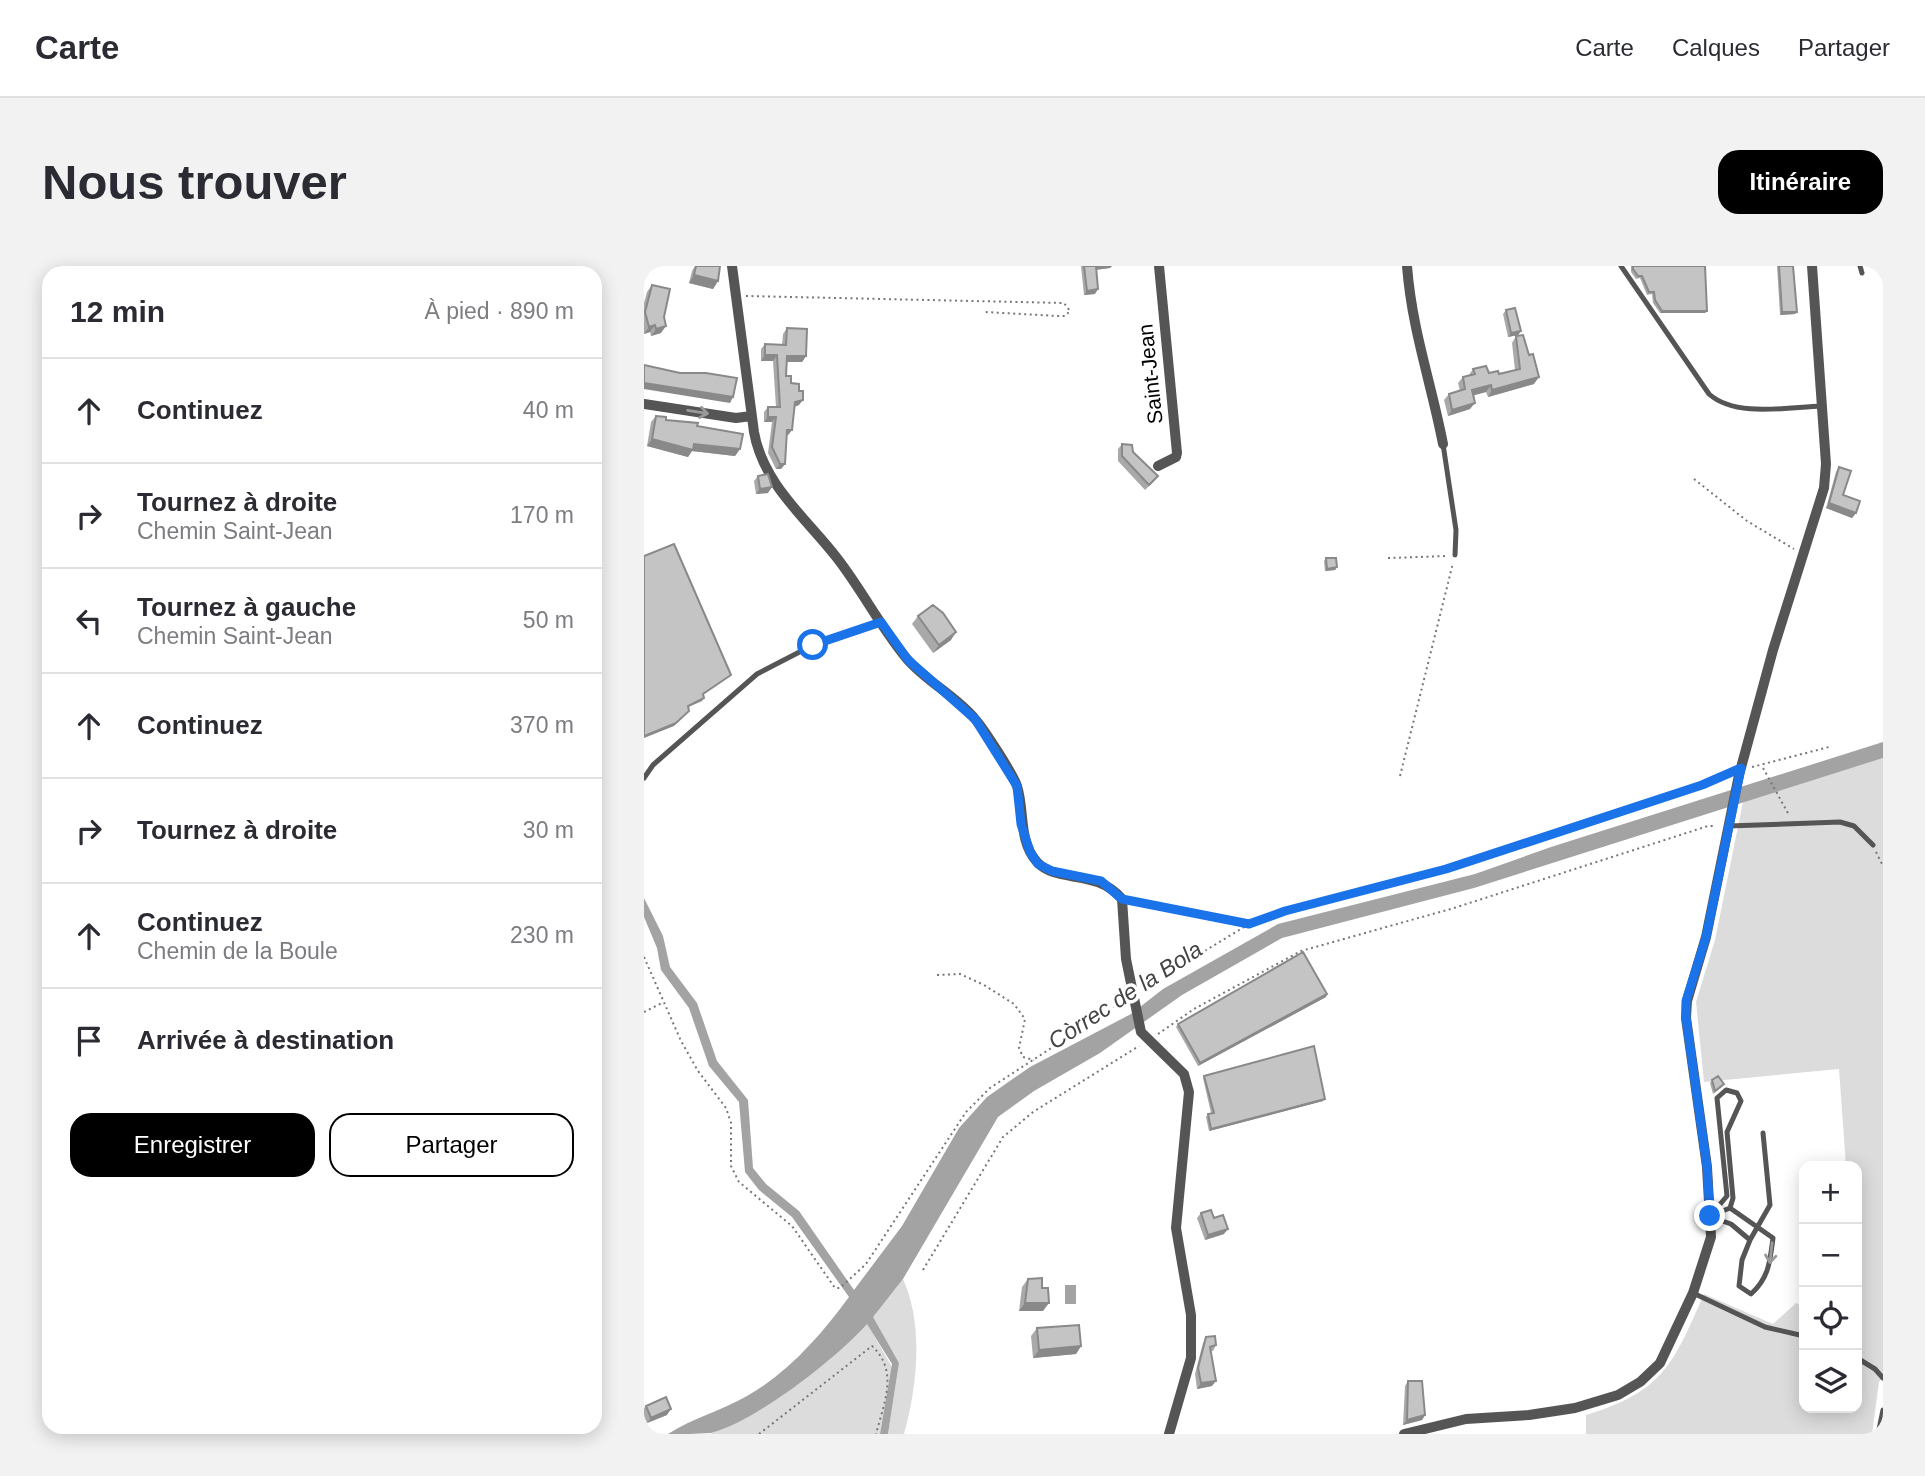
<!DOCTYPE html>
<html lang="fr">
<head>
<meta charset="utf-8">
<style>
	body { margin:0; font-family:Helvetica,sans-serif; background:#f2f2f3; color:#2b2b33 }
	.controls { position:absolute; right:21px; bottom:21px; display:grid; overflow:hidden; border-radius:14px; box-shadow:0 4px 18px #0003 }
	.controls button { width:63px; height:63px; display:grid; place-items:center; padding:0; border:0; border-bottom:2px solid #e1e1e2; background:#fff; color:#2b2b33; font:35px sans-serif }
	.stop { position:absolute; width:21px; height:21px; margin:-16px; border:5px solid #1a73e8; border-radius:50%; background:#fff }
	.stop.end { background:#1a73e8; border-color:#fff; box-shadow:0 2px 7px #0008 }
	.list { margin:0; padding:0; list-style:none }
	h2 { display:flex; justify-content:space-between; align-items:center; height:91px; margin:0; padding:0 28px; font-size:30px }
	h2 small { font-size:23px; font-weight:400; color:#7c7c81 }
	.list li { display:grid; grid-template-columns:46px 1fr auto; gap:21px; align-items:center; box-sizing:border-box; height:105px; padding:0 28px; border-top:2px solid #e1e1e2 }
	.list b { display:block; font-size:26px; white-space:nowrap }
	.list p { margin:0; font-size:23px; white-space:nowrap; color:#7c7c81 }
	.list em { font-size:23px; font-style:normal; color:#7c7c81 }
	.actions { display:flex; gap:14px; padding:21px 28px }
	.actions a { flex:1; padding:16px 0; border:2px solid #000; border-radius:21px; text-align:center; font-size:24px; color:#000 }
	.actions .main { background:#000; color:#fff }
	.icon { flex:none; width:38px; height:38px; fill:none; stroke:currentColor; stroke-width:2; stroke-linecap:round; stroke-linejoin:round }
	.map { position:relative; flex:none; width:1239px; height:1168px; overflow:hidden; border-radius:21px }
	header { display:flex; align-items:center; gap:42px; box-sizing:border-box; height:98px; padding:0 35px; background:#fff; border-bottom:2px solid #e1e1e2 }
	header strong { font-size:33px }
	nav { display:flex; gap:38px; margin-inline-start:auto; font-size:24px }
	.intro { display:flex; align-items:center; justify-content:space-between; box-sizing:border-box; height:168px; padding:0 42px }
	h1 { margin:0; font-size:49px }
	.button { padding:18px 32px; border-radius:21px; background:#000; color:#fff; font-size:24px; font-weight:700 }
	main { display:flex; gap:42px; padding:0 42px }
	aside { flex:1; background:#fff; border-radius:21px; box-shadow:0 4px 18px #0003 }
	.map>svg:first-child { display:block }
	.green { fill:#dcdcdc }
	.water { fill:#a3a3a3 }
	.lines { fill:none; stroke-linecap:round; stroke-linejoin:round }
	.path { stroke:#777; stroke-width:2; stroke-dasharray:2 3.5; stroke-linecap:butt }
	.lane { stroke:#555; stroke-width:5 }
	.street { stroke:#555; stroke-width:10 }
	.wall { fill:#a9a9a9 }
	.shaded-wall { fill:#898989 }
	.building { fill:#c4c4c4; stroke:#898989; stroke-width:2 }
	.oneway { stroke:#999 }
	.route { stroke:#1a73e8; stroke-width:9 }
	.labels { text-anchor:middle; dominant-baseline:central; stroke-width:7; stroke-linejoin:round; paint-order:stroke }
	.street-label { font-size:21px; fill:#000; stroke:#fff }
	.water-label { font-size:23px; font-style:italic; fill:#444; stroke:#fff }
</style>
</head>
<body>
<header>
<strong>Carte</strong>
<nav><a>Carte</a><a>Calques</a><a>Partager</a></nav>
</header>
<div class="intro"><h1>Nous trouver</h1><a class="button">Itinéraire</a></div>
<main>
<aside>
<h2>12 min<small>À pied · 890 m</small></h2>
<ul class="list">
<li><svg class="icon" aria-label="ahead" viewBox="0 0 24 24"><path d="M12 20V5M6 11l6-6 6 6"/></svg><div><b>Continuez</b></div><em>40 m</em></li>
<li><svg class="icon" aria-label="right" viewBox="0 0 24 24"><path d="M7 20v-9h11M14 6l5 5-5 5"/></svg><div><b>Tournez à droite</b><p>Chemin Saint-Jean</p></div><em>170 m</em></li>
<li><svg class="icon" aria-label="left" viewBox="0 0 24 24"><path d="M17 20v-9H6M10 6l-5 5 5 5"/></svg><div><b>Tournez à gauche</b><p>Chemin Saint-Jean</p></div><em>50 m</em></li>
<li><svg class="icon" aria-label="ahead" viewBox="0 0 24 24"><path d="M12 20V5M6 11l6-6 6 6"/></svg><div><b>Continuez</b></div><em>370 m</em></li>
<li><svg class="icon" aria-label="right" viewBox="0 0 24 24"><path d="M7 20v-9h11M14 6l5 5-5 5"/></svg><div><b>Tournez à droite</b></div><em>30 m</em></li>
<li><svg class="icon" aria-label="ahead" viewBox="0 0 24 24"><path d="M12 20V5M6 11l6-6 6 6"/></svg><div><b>Continuez</b><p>Chemin de la Boule</p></div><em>230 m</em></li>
<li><svg class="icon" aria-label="arrive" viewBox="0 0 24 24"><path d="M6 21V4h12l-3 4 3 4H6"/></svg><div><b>Arrivée à destination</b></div></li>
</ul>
<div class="actions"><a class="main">Enregistrer</a><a>Partager</a></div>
</aside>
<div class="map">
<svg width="1239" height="1168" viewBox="0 0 1239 1168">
	<rect width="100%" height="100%" fill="#fff"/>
	<path class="green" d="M1239,492V1111L1235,1116L1228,1168H942V1149C1020,1125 1029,1098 1060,1028L1129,1058L1152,1037L1160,1040V1142H1213V900H1202L1195,803L1060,816L1052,736L1071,674L1099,536Z
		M259,1013C280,1059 273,1121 260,1168H244L255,1097L228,1051Z
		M223,1057L248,1101L236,1168H66C118,1146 185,1100 223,1057Z"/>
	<path class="water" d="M1239,476V492L830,622L638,672L538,729L456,787L390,825L354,851L259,1013L229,1051L255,1097L244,1168H236L248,1098L223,1058C193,1092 111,1156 67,1167C54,1168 37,1168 24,1168C48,1152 77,1145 103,1130C144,1107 177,1069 205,1031L148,951L115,924L101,906L95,836L65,800L45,742L17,704L13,682L0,651V632L19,670L26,701L53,737L73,795L104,834L109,902L122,918L155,945L210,1024L258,960L315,862L343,831L386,801L487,748L519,723L634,658L831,608L907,581Z
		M421,1019H432V1038H421Z"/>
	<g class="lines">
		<path class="path" d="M102,30L420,37L426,45L421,50H414L341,46
			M1050,213L1103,255L1150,283
			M744,292L804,290
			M1108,501L1185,481
			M1119,502L1145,549
			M756,510L809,297
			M1232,586L1239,600
			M489,635L604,657
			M0,691L37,775L54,805L82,842L87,857V900L95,916L148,960L191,1022H196L222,998L322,846L346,822L478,736
			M293,709L316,708L340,719L370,738L381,753L375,782L379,791L390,794
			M500,722L605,658L641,645L802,603L1058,519L1083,507
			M0,746L18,737
			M514,768L550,743L657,685L810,642L1064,560H1072
			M279,1004L359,871L389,846L495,780
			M115,1168L228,1080C255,1105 240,1137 232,1168"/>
		<path class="lane" d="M977,0L1065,128C1092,152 1144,141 1178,140
			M1216,0L1218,7
			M799,178L812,264L811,289
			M0,512L9,499L113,408L169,379L235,356
			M1084,560L1196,556L1210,560L1229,579
			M1082,824L1093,827L1097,835L1083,866L1089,932L1086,942L1066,950L1083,930L1073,832Z
			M1067,951L1087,958L1106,974L1098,994L1095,1020L1107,1028C1125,1012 1126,995 1129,972L1086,942
			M1106,974L1126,939L1119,867
			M1049,1027L1121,1061L1160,1070
			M1213,1092L1231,1103L1239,1112
			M1234,1168L1239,1144"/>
		<path class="street" d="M88,0L110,166C119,218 162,252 193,292C218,324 237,362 263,393C283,416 312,430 331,453C340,463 369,508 373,520C381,545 374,575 393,596C413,618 452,602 478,633L482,693L497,766L540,808L545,826L532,962L547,1049V1092L525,1168
			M763,0C768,64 787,116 799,178
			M0,138L92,152L107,150
			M514,200L532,191L533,187L515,0
			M760,1168L822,1153L885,1149L931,1142L974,1129L996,1116L1016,1097L1049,1027L1067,971L1063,901L1042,752L1043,735L1062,671L1095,509L1129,384L1180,222L1182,198L1168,0"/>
	</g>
	<path class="wall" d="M51,0H76L74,15L69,23L45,17L48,5Z
		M437,0H468L466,2L452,4L451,28L440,29Z
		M987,0H1061L1063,45L1061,47H1016L1009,37L1008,28L1003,29L996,12L992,13L987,6Z
		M1133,0H1149L1153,46L1151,48L1136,49Z
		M8,19L17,67L7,70L6,66L0,68V37L3,26Z
		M862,44L877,65L874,69L864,71L859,48Z
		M143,62L162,90L158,96H143L142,110L147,117L155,139L150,141L148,164L144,169H142L141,198L137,203H132L124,187L128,156H120V146L124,141H132L129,95H117V83L121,78L138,79L139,68Z
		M872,70L890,118L844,131L842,126L829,129L826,143L804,150L800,134L805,128L816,125L814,117L819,111L825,109L829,103L845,107L855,108L871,104L868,77Z
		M12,150L22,154L53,160L96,183L91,190L48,185L44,191L3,180L7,156Z
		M478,178L489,186L510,215L501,224L474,195V183Z
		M1195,201L1199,229L1212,247L1208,252L1182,242L1192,206Z
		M114,210L124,227L112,228L110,215Z
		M682,292L693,301L691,304L681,305L680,295Z
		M274,350L307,374L289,387L268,358Z
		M682,731L554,800L532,761L534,758Z
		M560,810L679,835L565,865L562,851L564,848L567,847L559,812Z
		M1068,814L1078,821L1069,828L1066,817Z
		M557,947L570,952L580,968L561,974L553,952Z
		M384,1013L399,1045H375L378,1021Z
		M393,1062L437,1080L432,1088L389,1092L387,1070Z
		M562,1071L572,1079L569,1085H567L568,1120L553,1123L551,1108L559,1077Z
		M764,1115L781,1149L778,1154L759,1159L761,1120Z
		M2,1140L23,1149L3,1157L0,1150V1142Z"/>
	<path class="shaded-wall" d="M451,0H468L466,2L448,4Z
		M50,9L74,15L69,23L45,17Z
		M454,23L451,28L440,29L443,25Z
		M1018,45H1063L1061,47H1016Z
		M1138,46H1153L1151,48L1136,49Z
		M11,59L6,66L0,68L5,61Z
		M22,60L17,67L7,70L12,63Z
		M877,65L874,69L864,71L867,67Z
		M121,89H133L129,95H117Z
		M143,90H162L158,96H139Z
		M895,111L890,118L844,131L848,124Z
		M0,117L89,131L86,137L0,123Z
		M847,119L842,126L824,131L828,124Z
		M159,134L155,139L147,142L151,136Z
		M831,137L826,143L804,150L808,144Z
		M124,151H132L128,156H120Z
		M143,164H148L144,169H139Z
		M8,173L50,178L96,183L91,190L48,185L44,191L3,180Z
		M136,198H141L137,203H132Z
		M128,221L124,227L112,228L116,223Z
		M1185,237L1212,247L1208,252L1182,242Z
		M693,301L691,304L681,305L683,303Z
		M312,366L307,374L289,387L295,379Z
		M60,432L58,435L42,442L44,440Z
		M45,445L30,460L0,472V470Z
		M683,728L682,731L554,800L556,797Z
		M681,833L679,835L565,865L567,863Z
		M584,963L580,968L561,974L564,969Z
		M381,1037H405L399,1045H375Z
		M437,1080L432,1088L389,1092L395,1084Z
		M572,1115L568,1120L553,1123L557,1117Z
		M27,1143L23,1149L3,1157L7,1152Z
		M781,1149L778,1154L759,1159L763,1154Z"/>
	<path class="building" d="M52,0H76L74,15L50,9Z
		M440,0H452L454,23L443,25Z
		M989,0H1061L1063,45H1018L1011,34L1010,26H1005L998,10H994L989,3Z
		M1135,0H1149L1153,46H1138Z
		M8,19L26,23L20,51L22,60L12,63L11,59L5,61L1,46Z
		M871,42L877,65L867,67L862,44Z
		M143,62L163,63L162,90H143L142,110H147V117L155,118V125H159V134L151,136L148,164H143L141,198H136L128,181L132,151H124V141H136L133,89H121V78L142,79Z
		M879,69L885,89L889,88L895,111L848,124L847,119L828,124L831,137L808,144L805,128L821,123L819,111L831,108L829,103L842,100L845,107L854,105L855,108L876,103L872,70Z
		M0,99L36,107H62L93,112L89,131L0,117Z
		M12,150L22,151V154L54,157L53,160L99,168L96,183L50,178L49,184L8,173Z
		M478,178L488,179L489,186L514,210L505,219L478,190Z
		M1195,201L1207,205L1199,229L1216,235L1212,247L1185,237Z
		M124,208L128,221L116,223L114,210Z
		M30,278L87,409L59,428L60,432L44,440L45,445L32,457L0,470V290Z
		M682,292H692L693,301L683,303Z
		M289,339L299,347L312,366L295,379L274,350Z
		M659,686L683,728L556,797L534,758Z
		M670,780L681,833L567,863L564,848L570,847L560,810Z
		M1074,810L1080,818L1071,825L1068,814Z
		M567,944L570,952L579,949L584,963L564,969L557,947Z
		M398,1012V1022H404L405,1037H381L384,1013Z
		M435,1059L437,1080L395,1084L393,1062Z
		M571,1070L572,1079L566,1081L572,1115L557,1117L554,1102L562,1071Z
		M764,1115H778L781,1149L763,1154Z
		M22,1131L27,1143L7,1152L2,1140Z"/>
	<defs><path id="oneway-shaft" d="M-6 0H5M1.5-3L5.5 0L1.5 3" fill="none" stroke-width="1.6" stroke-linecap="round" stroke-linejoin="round" transform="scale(1.75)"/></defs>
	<g class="oneway">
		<use href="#oneway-shaft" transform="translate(54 146) rotate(9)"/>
		<use href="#oneway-shaft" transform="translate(1127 987) rotate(96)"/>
	</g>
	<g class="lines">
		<path class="route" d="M169,379L237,356L264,394L331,453L373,520L377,558L386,586L394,598L408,605L457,615L478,633L605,658L641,645L802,603L1058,519L1097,502L1062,671L1042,735V752L1063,901L1066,950"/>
	</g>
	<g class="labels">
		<g class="street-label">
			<text transform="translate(506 108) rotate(-96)">Saint-Jean</text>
		</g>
		<g class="water-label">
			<text transform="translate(481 729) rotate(-33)">Còrrec de la Bola</text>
		</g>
	</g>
</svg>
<div class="controls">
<button>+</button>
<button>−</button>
<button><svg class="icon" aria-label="locate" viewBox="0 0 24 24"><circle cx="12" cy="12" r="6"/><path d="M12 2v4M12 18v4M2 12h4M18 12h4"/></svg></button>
<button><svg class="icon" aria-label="layers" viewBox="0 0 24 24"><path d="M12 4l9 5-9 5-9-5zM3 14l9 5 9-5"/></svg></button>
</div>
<div class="stop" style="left:169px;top:379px"></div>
<div class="stop end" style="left:1066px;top:950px"></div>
</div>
</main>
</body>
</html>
